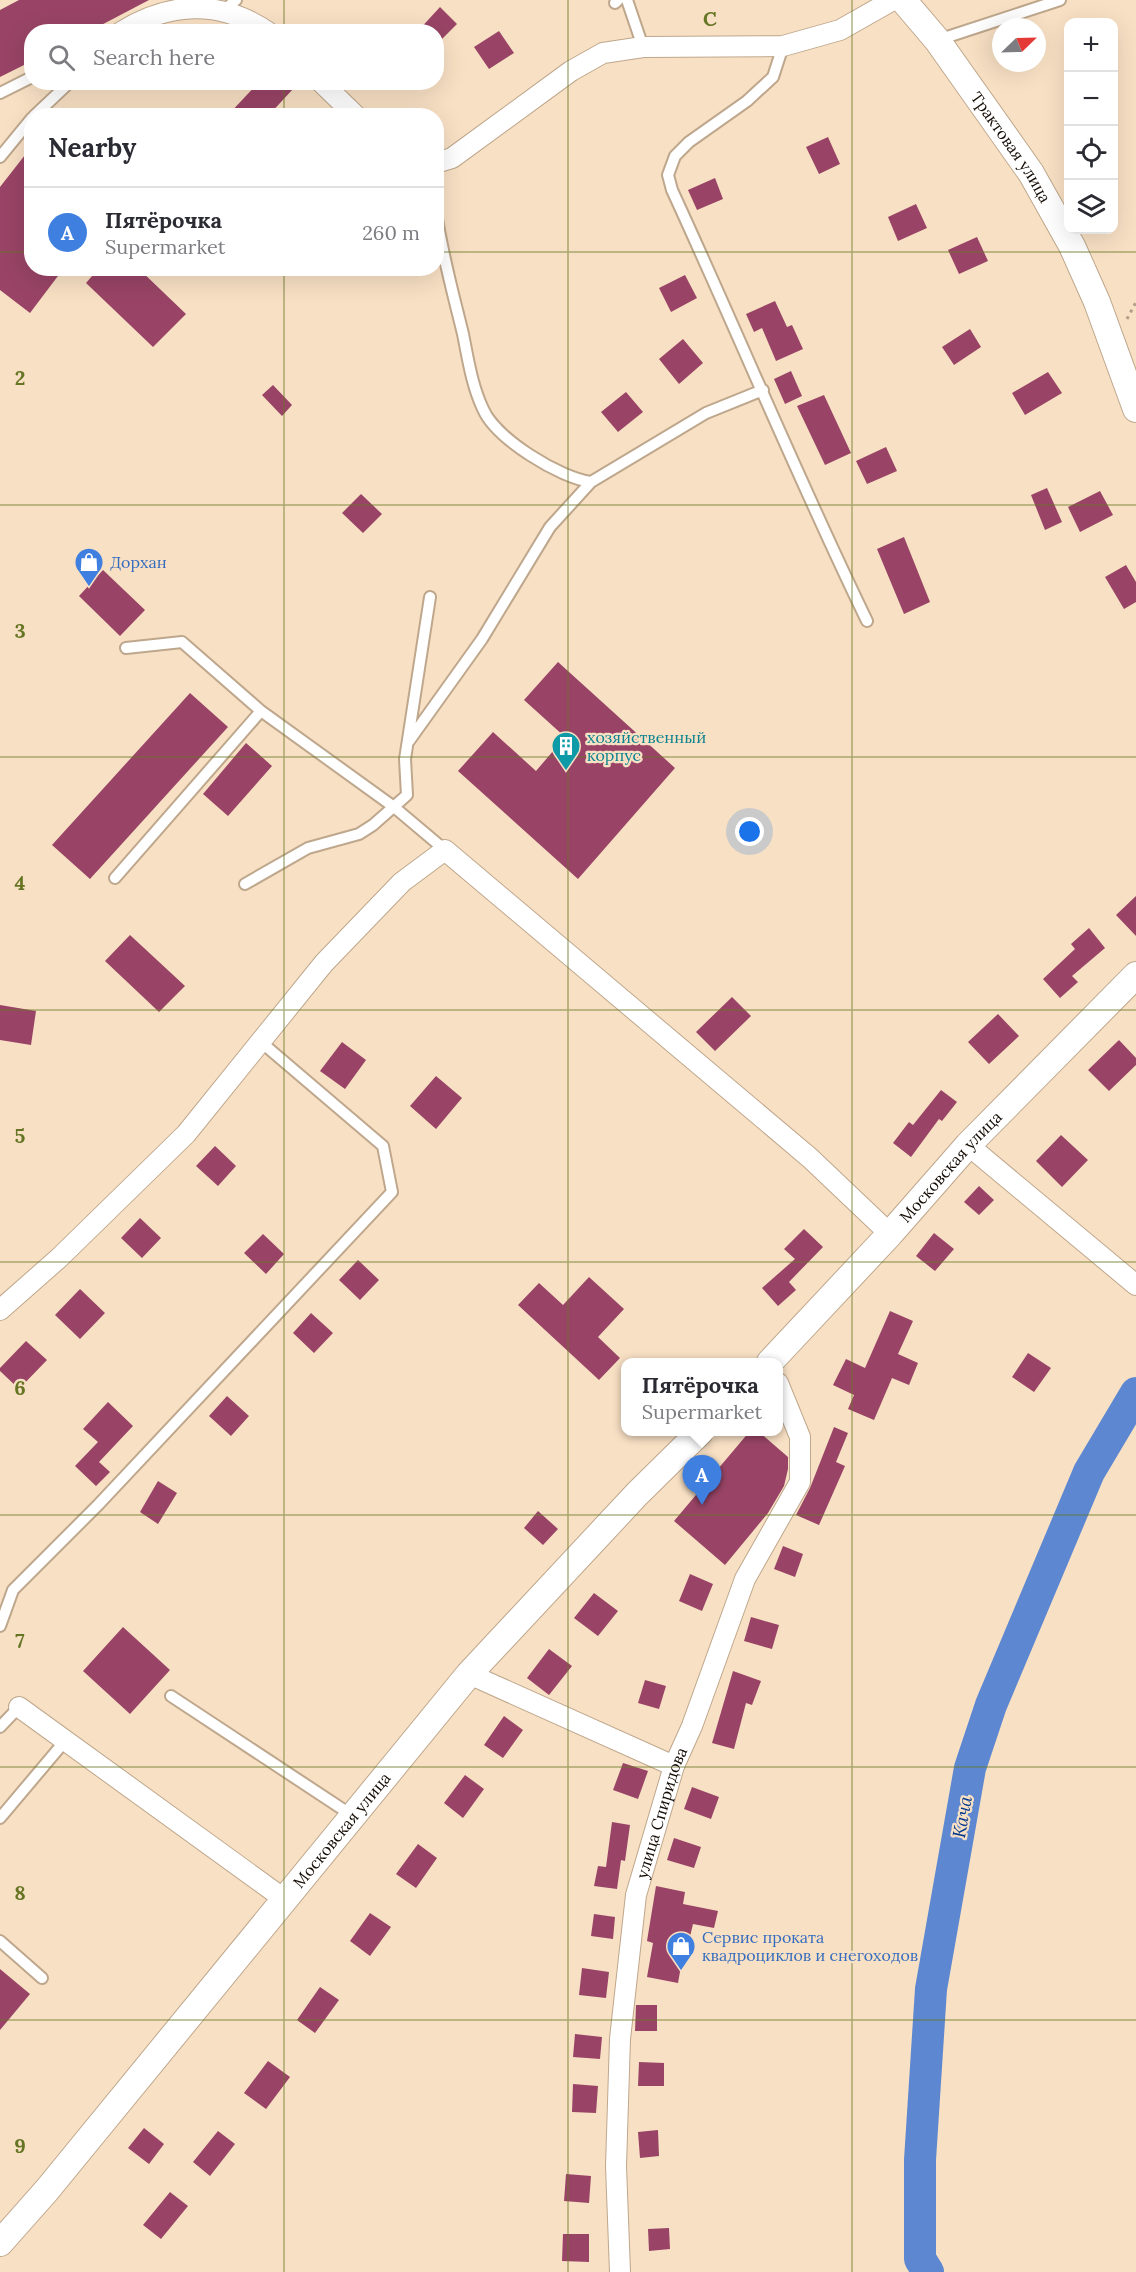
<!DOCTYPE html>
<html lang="en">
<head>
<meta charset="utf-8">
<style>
	body { margin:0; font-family:Lora,serif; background:#f2f2f3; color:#2b2b33 }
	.controls { position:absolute; right:18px; top:18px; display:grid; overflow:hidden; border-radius:12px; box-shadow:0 6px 24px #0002 }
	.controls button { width:54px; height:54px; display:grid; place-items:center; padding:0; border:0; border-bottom:2px solid #e1e1e2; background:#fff; color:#2b2b33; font:30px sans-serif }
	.compass { position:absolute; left:992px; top:18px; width:54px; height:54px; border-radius:50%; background:#fff; box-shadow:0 6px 24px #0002; rotate:67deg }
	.you { position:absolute; left:750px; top:832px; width:21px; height:21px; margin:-15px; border:4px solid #fff; border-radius:50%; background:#1a73e8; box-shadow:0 0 0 9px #1a73e833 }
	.badge { display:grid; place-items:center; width:39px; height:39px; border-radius:50%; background:#667523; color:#fff; font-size:20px; font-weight:700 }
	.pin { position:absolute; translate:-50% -50px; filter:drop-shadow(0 2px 3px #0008) }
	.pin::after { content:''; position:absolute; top:32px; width:21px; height:18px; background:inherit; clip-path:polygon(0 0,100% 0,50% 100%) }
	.popup { position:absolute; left:621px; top:1358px; width:162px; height:78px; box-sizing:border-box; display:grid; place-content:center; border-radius:12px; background:#fff; filter:drop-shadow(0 2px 4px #0005); font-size:20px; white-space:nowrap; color:#7c7c81 }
	.popup b { font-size:22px; color:#2b2b33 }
	.popup::after { content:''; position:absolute; left:50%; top:100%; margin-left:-12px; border:12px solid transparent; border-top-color:#fff }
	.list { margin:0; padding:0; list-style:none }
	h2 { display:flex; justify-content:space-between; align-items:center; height:78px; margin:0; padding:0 24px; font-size:26px }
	h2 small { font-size:20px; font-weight:400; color:#7c7c81 }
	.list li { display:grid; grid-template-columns:39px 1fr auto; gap:18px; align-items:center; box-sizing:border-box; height:90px; padding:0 24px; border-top:2px solid #e1e1e2 }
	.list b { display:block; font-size:22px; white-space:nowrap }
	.list p { margin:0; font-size:20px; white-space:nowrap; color:#7c7c81 }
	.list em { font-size:20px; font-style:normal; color:#7c7c81 }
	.icon { flex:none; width:33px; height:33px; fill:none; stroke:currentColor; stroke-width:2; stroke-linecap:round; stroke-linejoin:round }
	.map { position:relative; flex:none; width:1136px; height:2272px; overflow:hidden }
	.search { position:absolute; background:#fff; box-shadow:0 6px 24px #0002; left:24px; top:24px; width:420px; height:66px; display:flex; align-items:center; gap:15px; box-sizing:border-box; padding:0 21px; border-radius:24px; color:#7c7c81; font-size:22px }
	.panel { position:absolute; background:#fff; box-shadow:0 6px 24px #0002; left:24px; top:108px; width:420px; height:168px; border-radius:24px }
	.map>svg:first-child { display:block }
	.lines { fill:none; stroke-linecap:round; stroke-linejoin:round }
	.river { stroke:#5d88d1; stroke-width:32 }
	.building { fill:#946 }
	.service-casing { stroke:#bea78c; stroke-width:14 }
	.minor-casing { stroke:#bea78c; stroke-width:22 }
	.tertiary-casing { stroke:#bea78c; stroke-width:28 }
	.path { stroke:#b19e89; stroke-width:3; stroke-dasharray:3 4.5; stroke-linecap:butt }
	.service { stroke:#fff; stroke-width:10 }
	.minor { stroke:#fff; stroke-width:20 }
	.tertiary { stroke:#fff; stroke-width:26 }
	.grid { fill:none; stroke:#667523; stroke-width:1.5; stroke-opacity:0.55 }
	.labels { text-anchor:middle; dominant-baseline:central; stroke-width:4.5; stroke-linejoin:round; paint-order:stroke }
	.street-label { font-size:16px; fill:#140c04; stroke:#f8e0c4 }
	.shop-label { font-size:16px; fill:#366cbe; stroke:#f8e0c4; text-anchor:start }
	.culture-label { font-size:16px; fill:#0d838f; stroke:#f8e0c4; text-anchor:start }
	.water-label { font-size:18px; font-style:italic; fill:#04398e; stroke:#f8e0c4 }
	.grid-label { font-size:20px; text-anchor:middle; font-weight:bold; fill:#667523; stroke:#f8e0c4; stroke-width:4.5; stroke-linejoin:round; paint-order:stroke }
</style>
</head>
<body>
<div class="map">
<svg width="1136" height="2272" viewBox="0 0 1136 2272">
	<rect width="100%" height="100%" fill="#f8e0c4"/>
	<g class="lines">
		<path class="river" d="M928,2272L920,2259V2160L931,1989L970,1768L991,1705L1089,1472L1136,1393"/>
	</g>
	<path class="building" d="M19,0H149L88,32H32V61L0,77V10Z
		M440,7L457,24L436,45V32H417Z
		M499,31L514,53L489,69L474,47Z
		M259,82H286L293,89L268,116H227Z
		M828,137L840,164L819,174L806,147Z
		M32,146V268H64L30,313L0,290V187Z
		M715,178L723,199L697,210L688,190Z
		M916,204L927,228L898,241L888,217Z
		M977,237L988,261L959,274L948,250Z
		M99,268H138L186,314L153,347L86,283Z
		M685,275L697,298L671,312L659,288Z
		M775,301L787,327L792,325L803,349L776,361L762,328L754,332L746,314Z
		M970,329L981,347L954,365L942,347Z
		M683,339L703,363L679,384L659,359Z
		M791,371L802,396L785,404L774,379Z
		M1048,372L1062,393L1025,415L1012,393Z
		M273,385L292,405L282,416L262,395Z
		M626,392L643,412L618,432L601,412Z
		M824,395L851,453L825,465L797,406Z
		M886,447L897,471L867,484L856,461Z
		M1047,488L1062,522L1045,530L1031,495Z
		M1100,491L1113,515L1080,532L1068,507Z
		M361,494L382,514L363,533L342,513Z
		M904,537L930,602L904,614L877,549Z
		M1126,565L1136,582V602L1124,609L1105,577Z
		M103,570L145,610L120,636L79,596Z
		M558,662L675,768L578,879L458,771L493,732L536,771L565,737L524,700Z
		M190,693L228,727L90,879L52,845Z
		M246,743L272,766L228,816L203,794Z
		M1136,896V936L1116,915Z
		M1089,928L1105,948L1072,976L1078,982L1060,998L1043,979L1075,949L1071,944Z
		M130,935L185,986L159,1012L105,961Z
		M732,997L751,1016L715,1051L696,1032Z
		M0,1005L36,1011L31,1045L0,1040Z
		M998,1014L1019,1036L989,1064L968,1042Z
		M1119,1040L1136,1058V1065L1109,1091L1088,1070Z
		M342,1042L366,1060L345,1089L320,1071Z
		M436,1076L462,1098L436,1129L410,1106Z
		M941,1090L957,1102L942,1121L939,1119L911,1157L893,1143L909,1122L913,1125Z
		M1061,1135L1088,1160L1062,1187L1036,1161Z
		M215,1146L236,1166L218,1186L196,1166Z
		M979,1186L994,1200L979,1215L964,1202Z
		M140,1218L161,1238L142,1258L121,1238Z
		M804,1229L823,1247L789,1282L796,1290L778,1306L762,1288L795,1259L784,1249Z
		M934,1233L954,1249L935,1271L916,1256Z
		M263,1234L284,1254L266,1274L244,1253Z
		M358,1260L379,1280L360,1300L339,1280Z
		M589,1277L624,1309L598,1337L620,1358L599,1380L518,1305L539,1283L563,1305Z
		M80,1289L105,1313L80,1339L55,1315Z
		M890,1311L913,1321L898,1354L918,1363L909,1385L892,1378L874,1420L848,1409L854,1395L833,1385L846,1359L865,1368Z
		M311,1313L333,1333L314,1353L293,1333Z
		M26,1341L47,1360L19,1389L0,1371V1368Z
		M1028,1353L1051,1368L1034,1392L1012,1377Z
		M227,1396L249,1416L231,1436L209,1416Z
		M108,1402L133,1426L99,1462L110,1472L96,1486L75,1466L98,1442L83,1429Z
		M834,1427L848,1433L836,1462L845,1466L819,1525L796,1515L810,1488Z
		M750,1431H758L788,1457V1469L784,1486L768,1513L725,1565L674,1521Z
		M158,1481L177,1493L158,1524L140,1512Z
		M538,1511L558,1529L543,1545L524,1528Z
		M783,1546L803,1554L795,1577L774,1569Z
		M690,1574L713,1584L702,1611L679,1601Z
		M594,1593L618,1611L598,1636L574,1618Z
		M751,1617L779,1625L772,1649L744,1641Z
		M123,1627L170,1670L130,1714L83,1671Z
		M549,1649L572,1666L549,1695L527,1678Z
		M733,1671L761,1681L752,1705L746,1703L734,1749L712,1743Z
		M645,1680L666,1686L659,1709L638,1703Z
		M504,1716L523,1730L503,1758L484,1745Z
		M623,1763L648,1771L638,1799L613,1790Z
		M465,1775L484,1789L463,1818L444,1803Z
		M692,1787L719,1797L711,1819L684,1809Z
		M612,1822L630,1825L625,1861L621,1860L617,1889L594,1886L598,1866L606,1867Z
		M674,1838L701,1847L694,1868L667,1860Z
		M418,1844L437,1858L416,1888L396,1874Z
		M656,1886L685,1892L683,1904L718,1911L714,1928L693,1924L687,1949H684L678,1983L647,1977L653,1943L647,1941Z
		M370,1913L391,1927L370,1956L350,1941Z
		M594,1914L615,1917L613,1939L591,1936Z
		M582,1968L609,1972L606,1998L579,1995Z
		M0,1969L30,1994L0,2030Z
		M320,1987L339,2000L315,2033L297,2020Z
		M636,2005H657V2031H635Z
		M575,2034L602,2037L600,2059L573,2057Z
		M268,2061L290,2077L266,2109L244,2093Z
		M639,2062L664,2063V2086H638Z
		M573,2084L598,2086L596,2113L572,2112Z
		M144,2128L164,2144L149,2164L128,2148Z
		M658,2130L659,2156L640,2158L638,2132Z
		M218,2131L235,2144L210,2176L193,2162Z
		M566,2174L591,2176L589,2203L564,2201Z
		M170,2192L188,2206L161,2239L143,2225Z
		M669,2228L670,2249L649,2251L648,2229Z
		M563,2234H589V2262L562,2261Z"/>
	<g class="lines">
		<g class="service-casing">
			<path id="service" d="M627,0L643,47
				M615,3L618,0
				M229,6L236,0
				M938,40L1060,0
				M783,46L773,77L747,101L689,142L675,156L668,175L672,190C738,333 798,479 867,621
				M0,93L32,77
				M34,116L70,82
				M0,157L32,118
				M436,212C442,254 453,293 463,334C468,359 472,386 483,409C496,439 560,478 591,482
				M126,648L182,642L261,711L394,807L445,850
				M409,741L482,639L550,527L591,482L706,413L763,390
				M115,878L261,711
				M245,884L308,848L359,834L373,825L407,795L405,759L430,597
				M0,1626L13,1590L98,1505L392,1192L383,1146L261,1042
				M171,1696L353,1816
				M0,1727L19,1707
				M0,1818L65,1741
				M0,1941L42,1978"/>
		</g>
		<g class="minor-casing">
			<g id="minor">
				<path d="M121,32C170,1 221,0 268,32"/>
				<path d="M321,82L356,116"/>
				<path d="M436,163L452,158L571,71L603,53L643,47L783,46L840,30L893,0"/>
				<path d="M968,1145L1136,1285"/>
				<path d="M0,1310L59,1258L186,1134L324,963L402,882L445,850L810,1158L890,1234"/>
				<path d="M469,1674L674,1766"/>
				<path d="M19,1707L284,1899"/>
				<path id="s1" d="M620,2272L616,2166L620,2039L636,1895L674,1766L692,1726L745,1579L800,1482V1437L778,1383"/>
			</g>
		</g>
		<g class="tertiary-casing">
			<g id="tertiary">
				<path id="s2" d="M903,0L937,40L1031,173L1072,246L1097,302L1136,409"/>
				<path id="s3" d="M770,1362L890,1234L968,1145L1136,975"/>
				<path id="s4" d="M0,2243L47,2190L469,1674L637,1494L700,1432"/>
			</g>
		</g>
		<path class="path" d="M1127,319L1136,302"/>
		<use href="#service" class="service"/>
		<use href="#minor" class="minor"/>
		<use href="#tertiary" class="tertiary"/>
	</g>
	<path class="grid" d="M284,0V32M568,0V2272M852,0V2272M284,82V116M0,252H32M436,252H1136M284,268V2272M0,505H1136M0,757H1136M0,1010H1136M0,1262H1136M0,1515H1136M0,1767H1136M0,2020H1136"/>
	<defs>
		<g id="shop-pin" transform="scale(1.5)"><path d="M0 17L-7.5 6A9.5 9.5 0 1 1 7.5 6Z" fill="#3f7fe0" stroke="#f8e0c4"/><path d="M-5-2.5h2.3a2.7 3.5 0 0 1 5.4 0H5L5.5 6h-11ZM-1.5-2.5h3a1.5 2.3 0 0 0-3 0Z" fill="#fff"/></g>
		<g id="building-pin" transform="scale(1.5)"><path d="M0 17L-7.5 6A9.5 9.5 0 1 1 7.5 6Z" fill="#0f9aa8" stroke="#f8e0c4"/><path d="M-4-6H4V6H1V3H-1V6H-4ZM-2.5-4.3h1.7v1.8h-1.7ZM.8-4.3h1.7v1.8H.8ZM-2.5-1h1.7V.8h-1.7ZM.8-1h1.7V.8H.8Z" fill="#fff"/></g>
	</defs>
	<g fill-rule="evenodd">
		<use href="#shop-pin" x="89" y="562"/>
		<use href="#building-pin" x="566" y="746"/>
		<use href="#shop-pin" x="681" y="1946"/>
	</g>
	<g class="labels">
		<g class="street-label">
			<text stroke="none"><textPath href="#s2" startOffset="183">Трактовая улица</textPath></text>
			<text stroke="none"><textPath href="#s3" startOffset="266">Московская улица</textPath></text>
			<text stroke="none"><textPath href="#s1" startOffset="464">улица Спиридова</textPath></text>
			<text stroke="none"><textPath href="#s4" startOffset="536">Московская улица</textPath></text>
		</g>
		<g class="shop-label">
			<text x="110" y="562">Дорхан</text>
			<text x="702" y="1937">Сервис проката<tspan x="702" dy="18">квадроциклов и снегоходов</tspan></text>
		</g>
		<g class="culture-label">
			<text x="587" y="737">хозяйственный<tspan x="587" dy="18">корпус</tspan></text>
		</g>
		<g class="water-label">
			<text transform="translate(962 1817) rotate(-80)">Кача</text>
		</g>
	</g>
	<g class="grid-label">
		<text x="710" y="26">C</text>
		<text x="20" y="385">2</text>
		<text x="20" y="638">3</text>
		<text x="20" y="890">4</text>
		<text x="20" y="1143">5</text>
		<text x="20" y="1395">6</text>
		<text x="20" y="1648">7</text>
		<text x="20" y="1900">8</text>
		<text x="20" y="2153">9</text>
	</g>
</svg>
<div class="controls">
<button>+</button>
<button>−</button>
<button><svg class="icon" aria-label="locate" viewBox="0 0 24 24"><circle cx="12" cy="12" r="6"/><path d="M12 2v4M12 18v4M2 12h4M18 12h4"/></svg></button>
<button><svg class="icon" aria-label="layers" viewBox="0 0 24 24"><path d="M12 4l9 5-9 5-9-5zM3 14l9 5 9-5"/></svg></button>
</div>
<svg class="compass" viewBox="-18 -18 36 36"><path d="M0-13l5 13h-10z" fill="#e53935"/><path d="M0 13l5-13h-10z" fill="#7c7c81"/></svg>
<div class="you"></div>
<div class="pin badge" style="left:702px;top:1505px;background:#3f7fe0">A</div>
<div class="popup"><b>Пятёрочка</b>Supermarket</div>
<div class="search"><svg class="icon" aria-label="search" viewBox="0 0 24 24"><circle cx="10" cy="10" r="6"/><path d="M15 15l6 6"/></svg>Search here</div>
<section class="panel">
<h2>Nearby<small></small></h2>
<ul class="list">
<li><span class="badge" style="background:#3f7fe0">A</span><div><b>Пятёрочка</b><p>Supermarket</p></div><em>260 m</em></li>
</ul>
</section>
</div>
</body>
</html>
